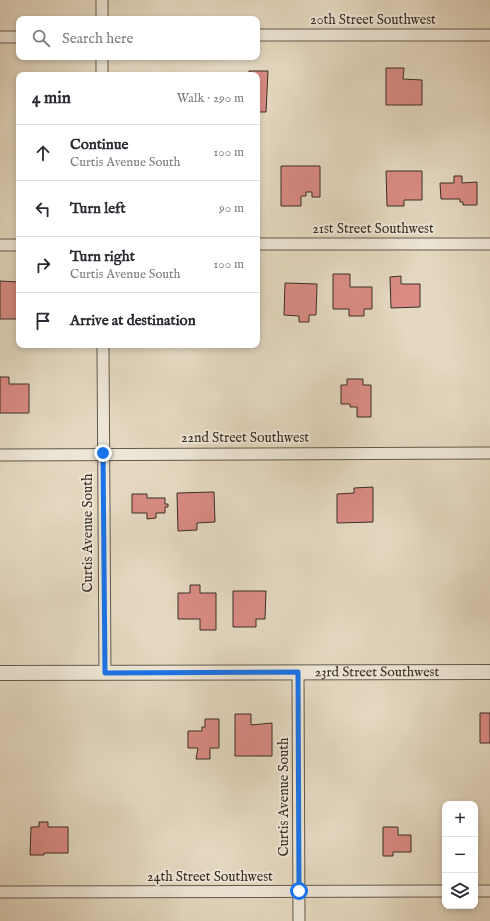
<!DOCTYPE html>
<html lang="en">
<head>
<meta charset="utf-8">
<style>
	body { margin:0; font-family:"IM FELL English",serif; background:#f7f7f7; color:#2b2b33 }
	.controls { position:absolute; right:12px; bottom:12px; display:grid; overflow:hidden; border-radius:8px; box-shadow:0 2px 6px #0003 }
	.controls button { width:36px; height:36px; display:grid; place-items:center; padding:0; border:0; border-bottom:1px solid #e1e1e2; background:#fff; color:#2b2b33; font:20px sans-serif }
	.stop { position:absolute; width:12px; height:12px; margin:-9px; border:3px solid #1a73e8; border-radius:50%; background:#fff }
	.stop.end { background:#1a73e8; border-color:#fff; box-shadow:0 1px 4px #0008 }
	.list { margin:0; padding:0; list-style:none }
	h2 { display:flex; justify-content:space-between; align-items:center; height:52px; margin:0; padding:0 16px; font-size:17px }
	h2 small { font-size:13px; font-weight:400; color:#7c7c81 }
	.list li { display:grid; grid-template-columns:26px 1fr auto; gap:12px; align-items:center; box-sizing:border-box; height:56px; padding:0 16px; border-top:1px solid #e1e1e2 }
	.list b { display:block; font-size:15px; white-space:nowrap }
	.list p { margin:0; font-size:13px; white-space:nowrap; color:#7c7c81 }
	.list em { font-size:13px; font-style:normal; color:#7c7c81 }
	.icon { flex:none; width:22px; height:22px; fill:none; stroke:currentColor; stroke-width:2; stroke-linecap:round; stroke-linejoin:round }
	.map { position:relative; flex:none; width:490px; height:921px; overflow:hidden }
	.search { position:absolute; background:#fff; box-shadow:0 2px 6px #0003; left:16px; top:16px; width:244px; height:44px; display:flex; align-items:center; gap:10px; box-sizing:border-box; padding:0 14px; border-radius:8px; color:#7c7c81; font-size:15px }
	.panel { position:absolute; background:#fff; box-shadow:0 2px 6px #0003; left:16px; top:72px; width:244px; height:276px; border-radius:8px }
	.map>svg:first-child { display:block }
	.building { fill:#d98b84; stroke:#392f25 }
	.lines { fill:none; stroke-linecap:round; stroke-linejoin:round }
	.minor-casing { stroke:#64594c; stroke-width:13 }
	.tertiary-casing { stroke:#64594c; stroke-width:16 }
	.minor { stroke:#ede6d6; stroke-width:11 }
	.tertiary { stroke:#ede6d6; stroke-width:14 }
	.route { stroke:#1a73e8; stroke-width:5 }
	.labels { text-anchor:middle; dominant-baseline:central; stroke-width:4; stroke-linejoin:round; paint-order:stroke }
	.street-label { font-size:14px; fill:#392f25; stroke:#ede6d6 }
</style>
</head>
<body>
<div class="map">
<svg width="490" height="921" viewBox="0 0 490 921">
	<rect width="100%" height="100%" fill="#e4d8c0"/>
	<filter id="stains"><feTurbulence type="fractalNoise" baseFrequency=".005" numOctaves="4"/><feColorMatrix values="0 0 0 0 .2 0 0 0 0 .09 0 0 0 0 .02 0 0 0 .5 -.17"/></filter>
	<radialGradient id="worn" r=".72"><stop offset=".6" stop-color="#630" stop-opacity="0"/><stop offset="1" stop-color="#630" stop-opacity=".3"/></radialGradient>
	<path class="building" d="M386,68H404L403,79L422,80V105H386Z
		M249,71H268L266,112H257V75H249Z
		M281,166H320V197H312V192H306V196H301V206H281Z
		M386,171H422V200H404V206H387Z
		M454,176H462V183L477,182V205H463V202H460V199H441L440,183H454Z
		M333,274H350V287H372V309H364V316H349V309H333Z
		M401,276V284H420V307L391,308L390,277Z
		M0,281L19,282V319H0Z
		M285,283L317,284L316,315H309V322H299V316L284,315Z
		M0,377H9V384H29V413H0Z
		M347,379H363V385H371V417H357V407H350V404H341V385H347Z
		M373,487V522L337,523V494L354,493V488Z
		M214,492L215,522L197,523V530L178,531L177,493Z
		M132,494H147V498H165V504H168V507H165V513H156V518L147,519V513H132Z
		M190,585H200V593H216V630H200V619H178V593H190Z
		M233,591H266L265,619H256V627H233Z
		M480,713H490V743H480Z
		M235,714H251V725L272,723V756H235Z
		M205,719H219V748H210V759H196L198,748H188V731H202V727H205Z
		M39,822H48V827H68V853H44V855H30L31,827H39Z
		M383,827H398V835H411V852H393V856H383Z"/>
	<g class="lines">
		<g class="minor-casing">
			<path id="minor" d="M102,0V19
				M257,35H490
				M0,37H19
				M102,57V75
				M257,244H490
				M0,245H19
				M103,345L105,673
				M0,455L490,453
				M298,672L299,921
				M475,891H490
				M0,892L445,891"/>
		</g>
		<g class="tertiary-casing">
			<g id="tertiary">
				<path id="s1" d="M0,673L490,672"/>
			</g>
		</g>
		<use href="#minor" class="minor"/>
		<use href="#tertiary" class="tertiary"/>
	</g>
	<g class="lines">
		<path class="route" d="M103,453L105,673L298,672L299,891"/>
	</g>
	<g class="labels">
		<g class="street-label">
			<text x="373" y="20">20th Street Southwest</text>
			<text x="373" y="229">21st Street Southwest</text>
			<text x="245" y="438">22nd Street Southwest</text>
			<text transform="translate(88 533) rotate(-90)">Curtis Avenue South</text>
			<text stroke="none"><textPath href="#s1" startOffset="377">23rd Street Southwest</textPath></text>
			<text transform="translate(284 797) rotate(-90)">Curtis Avenue South</text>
			<text x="210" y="877">24th Street Southwest</text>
		</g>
	</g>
	<rect width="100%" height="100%" filter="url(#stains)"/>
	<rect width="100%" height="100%" fill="url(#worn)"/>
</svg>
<div class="controls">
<button>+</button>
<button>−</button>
<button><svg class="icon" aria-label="layers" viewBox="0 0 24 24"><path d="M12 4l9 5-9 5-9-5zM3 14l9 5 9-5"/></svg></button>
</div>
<div class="stop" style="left:299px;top:891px"></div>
<div class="stop end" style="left:103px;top:453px"></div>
<div class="search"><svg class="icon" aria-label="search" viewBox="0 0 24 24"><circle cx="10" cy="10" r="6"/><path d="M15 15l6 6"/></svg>Search here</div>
<section class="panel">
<h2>4 min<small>Walk · 290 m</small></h2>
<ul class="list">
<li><svg class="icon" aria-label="ahead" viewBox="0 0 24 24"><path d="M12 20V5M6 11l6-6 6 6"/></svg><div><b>Continue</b><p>Curtis Avenue South</p></div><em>100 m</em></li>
<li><svg class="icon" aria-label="left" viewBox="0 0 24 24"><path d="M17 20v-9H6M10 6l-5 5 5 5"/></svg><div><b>Turn left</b></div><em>90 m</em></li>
<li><svg class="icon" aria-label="right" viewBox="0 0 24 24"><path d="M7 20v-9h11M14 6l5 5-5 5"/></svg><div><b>Turn right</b><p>Curtis Avenue South</p></div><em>100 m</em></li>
<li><svg class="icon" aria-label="arrive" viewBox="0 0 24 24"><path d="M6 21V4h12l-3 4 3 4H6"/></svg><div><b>Arrive at destination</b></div></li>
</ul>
</section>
</div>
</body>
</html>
